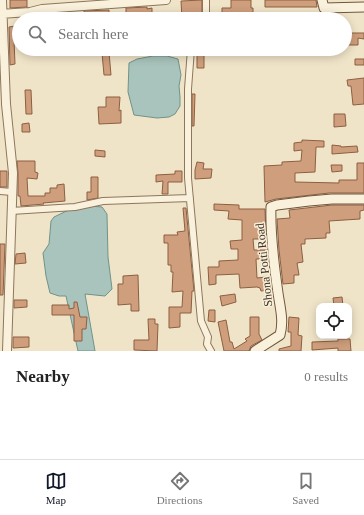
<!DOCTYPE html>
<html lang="en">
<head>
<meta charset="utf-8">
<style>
	body { margin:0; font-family:"Times New Roman",serif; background:#f6f6f6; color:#222 }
	.controls { position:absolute; right:12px; bottom:12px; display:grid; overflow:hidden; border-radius:8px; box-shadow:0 2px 10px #0003 }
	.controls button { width:36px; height:36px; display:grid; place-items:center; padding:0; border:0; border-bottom:1px solid #e0e0e0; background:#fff; color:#222; font:20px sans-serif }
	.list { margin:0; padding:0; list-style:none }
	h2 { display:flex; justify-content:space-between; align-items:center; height:52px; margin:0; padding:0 16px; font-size:17px }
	h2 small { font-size:13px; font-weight:400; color:#767676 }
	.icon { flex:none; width:22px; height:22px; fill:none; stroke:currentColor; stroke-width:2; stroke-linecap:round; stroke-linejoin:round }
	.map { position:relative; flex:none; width:364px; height:351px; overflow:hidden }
	.search { position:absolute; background:#fff; box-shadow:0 2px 10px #0003; left:12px; right:12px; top:12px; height:44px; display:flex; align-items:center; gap:10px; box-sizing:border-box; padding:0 14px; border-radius:22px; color:#767676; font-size:15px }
	.sheet { height:108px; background:#fff }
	nav { display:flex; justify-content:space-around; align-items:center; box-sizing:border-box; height:56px; border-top:1px solid #e0e0e0; background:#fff; font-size:11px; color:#767676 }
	nav a { display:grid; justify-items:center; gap:2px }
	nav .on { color:#111827 }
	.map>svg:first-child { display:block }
	.water { fill:#a9c4bc; stroke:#6f938a }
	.building { fill:#cf9f7d; stroke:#8d5f41 }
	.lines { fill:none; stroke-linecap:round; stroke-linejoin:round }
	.minor-casing { stroke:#8d765c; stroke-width:8 }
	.tertiary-casing { stroke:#8d765c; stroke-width:10 }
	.secondary-casing { stroke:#6f573f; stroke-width:11 }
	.minor { stroke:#faf1dc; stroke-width:6 }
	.tertiary { stroke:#faf1dc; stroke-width:8 }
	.secondary { stroke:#faf1dc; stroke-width:9 }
	.labels { text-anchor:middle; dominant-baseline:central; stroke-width:3; stroke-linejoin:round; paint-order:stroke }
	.street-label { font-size:12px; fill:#3d2e20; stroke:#f7eed8 }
</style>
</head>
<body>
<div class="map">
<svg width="364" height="351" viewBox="0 0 364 351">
	<rect width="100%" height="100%" fill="#f0e4c8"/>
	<path class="water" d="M153,56H167L178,59L181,75L179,86L180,97V106L175,114L169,117L157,118L134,115L128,92L129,63L137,59Z
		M79,205L102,207L107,214L108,257L112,289L105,296L85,294L95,351H78L66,296H59L50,293L46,276L43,253L49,244L51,221L54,217Z"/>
	<path class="building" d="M10,0H27V7L10,8Z
		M202,0V18L182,19L181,1Z
		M231,0H251V8H253V14H229L228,18H222V8H231Z
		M265,0H316L317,7H265Z
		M147,7V9L152,8V19H126V8Z
		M109,10V19H85L84,11Z
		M15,26L16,40H14L15,64L10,65L9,27Z
		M347,33H364V39L358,38V45H347Z
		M109,52L111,75H104L102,53Z
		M197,55H204V68H197Z
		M355,59H364V65H355Z
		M364,78V104L353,105L351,86H348L347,80Z
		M25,90H31L32,114H26Z
		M192,94H195L194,126H192Z
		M106,97H120L119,111L121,110V123L99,124L98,107H106Z
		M334,114H345L346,126L334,127Z
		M29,123L30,132H22V124Z
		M302,140L324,141V147H316L315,172L295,173V182L339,183V180H357V163H364V193H329L276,199L265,202L264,166L282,165V162L301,161L302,150L294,151V143L302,142Z
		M332,145L341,146V147L357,146L358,152L332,154Z
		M95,150L105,151V157L95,156Z
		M17,161H35V172L38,173L37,179L27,178L28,196H45V193H50V188H57V185L64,184L65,201L43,203L44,204L21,206L20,196H18V173Z
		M197,162L204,163L203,169H212L211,178L195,179V170Z
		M331,165H342V171L332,172Z
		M0,171H7V187H0Z
		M175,171H182V182H168V194H162L163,181L156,182V175L175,174Z
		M91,177H98V198L87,200V192H91Z
		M214,204L239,205V209H265L266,239H253L254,250H267L268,259H256L257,278L266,277V280L270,279L272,290L261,291L260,288L257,287L240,288L239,274L216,275V284L209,285L208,267H219V261L238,260V249H231L230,241L242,240V220L228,219L229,211L214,210Z
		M332,205H364V210L360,211V219L329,221L330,233H326V238L305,239V244H301L303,262L297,263L299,275H294V283L283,284L279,250L277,219L290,218L289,210Z
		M183,208H186L194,291H192L191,313H180V327L169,328V307H182L183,291L172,292L173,272H171V265H168V243H164V235H178L177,232L185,231Z
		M0,244H5L3,295H0Z
		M25,253L26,263L15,264L16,254Z
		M138,275L139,311H131V304L118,305V284H123V276Z
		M235,294L236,302L222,306L220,296Z
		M342,297L343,306H334L333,298Z
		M14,300H27V307L14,308Z
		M74,302H77L80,317H87L86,329H82V341H74V315H52V305H69V309L74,308Z
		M209,310H215V322L208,321Z
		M250,317H259V334L262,340L251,346L249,351H224L218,322L226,320L230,342H232L234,349L247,341L245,339L250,336Z
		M289,317L299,318L298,335L302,336L301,351H279V349L291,346V332H288Z
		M148,319H155V324H158L157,351L134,350V340H149Z
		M13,337H29V347L13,348Z
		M338,339H350L351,351H338V348L312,350V342L338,341Z"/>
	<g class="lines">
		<g class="minor-casing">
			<path id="minor" d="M206,19V0
				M191,49L188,89V178L201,321L208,337L207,344L211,351
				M0,191L12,192
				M11,211L75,207L103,201L190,198"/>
		</g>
		<g class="tertiary-casing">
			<path id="tertiary" d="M2,0L6,104L13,173L7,351
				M0,14L30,12L42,9L166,0"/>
		</g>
		<g class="secondary-casing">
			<path id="secondary" d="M322,0L324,8L364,7
				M255,351L280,335C284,321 280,307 278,293C274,265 270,235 271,207L277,205L309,201L332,199H364"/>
		</g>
		<use href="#minor" class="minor"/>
		<use href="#tertiary" class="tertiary"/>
		<use href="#secondary" class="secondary"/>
	</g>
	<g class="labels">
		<g class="street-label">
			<text transform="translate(264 265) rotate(-96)">Shona Potti Road</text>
		</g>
	</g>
</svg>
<div class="controls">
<button><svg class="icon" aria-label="locate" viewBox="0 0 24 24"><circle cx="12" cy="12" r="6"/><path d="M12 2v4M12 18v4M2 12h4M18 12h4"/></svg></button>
</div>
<div class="search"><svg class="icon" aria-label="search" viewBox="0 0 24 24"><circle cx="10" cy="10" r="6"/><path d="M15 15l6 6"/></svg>Search here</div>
</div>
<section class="sheet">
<h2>Nearby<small>0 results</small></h2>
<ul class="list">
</ul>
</section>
<nav>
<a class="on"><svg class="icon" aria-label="map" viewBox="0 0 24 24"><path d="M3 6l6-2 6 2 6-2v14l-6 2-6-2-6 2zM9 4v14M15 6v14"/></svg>Map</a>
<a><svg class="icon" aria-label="directions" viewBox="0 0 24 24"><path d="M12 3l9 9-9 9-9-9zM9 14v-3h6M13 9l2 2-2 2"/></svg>Directions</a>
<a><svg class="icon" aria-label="saved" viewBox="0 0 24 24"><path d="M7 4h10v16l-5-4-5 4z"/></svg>Saved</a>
</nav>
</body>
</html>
